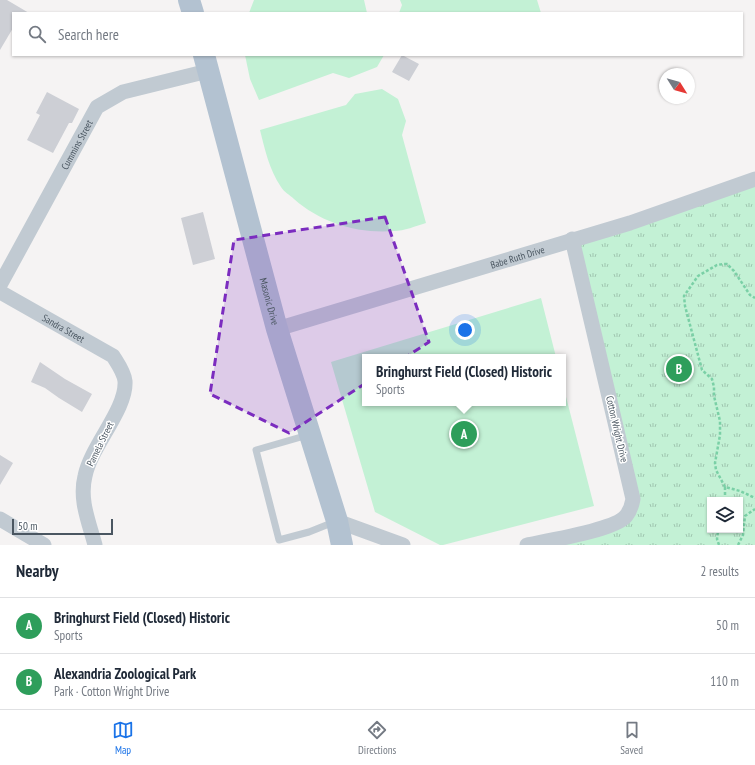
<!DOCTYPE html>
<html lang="en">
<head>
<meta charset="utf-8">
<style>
	body { margin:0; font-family:"PT Sans Narrow",sans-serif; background:#f2f2f3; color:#1f2937 }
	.controls { position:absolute; right:12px; bottom:12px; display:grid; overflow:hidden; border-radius:0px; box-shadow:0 1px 3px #0004 }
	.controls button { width:36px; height:36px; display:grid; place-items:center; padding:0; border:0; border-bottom:1px solid #e0e1e3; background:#fff; color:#1f2937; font:20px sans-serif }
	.compass { position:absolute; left:659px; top:68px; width:36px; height:36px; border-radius:50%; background:#fff; box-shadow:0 1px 3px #0004; rotate:127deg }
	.scale { position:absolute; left:12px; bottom:10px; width:101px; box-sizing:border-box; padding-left:4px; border:2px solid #4a5661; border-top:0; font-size:11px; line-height:14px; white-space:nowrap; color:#4a5661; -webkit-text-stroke:3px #fff; paint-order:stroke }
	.you { position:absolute; left:465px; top:330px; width:14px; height:14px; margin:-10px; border:3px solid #fff; border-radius:50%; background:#1a73e8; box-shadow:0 0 0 6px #1a73e833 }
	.badge { display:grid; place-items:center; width:26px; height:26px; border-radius:50%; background:#1a73e8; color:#fff; font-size:13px; font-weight:700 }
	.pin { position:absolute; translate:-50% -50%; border:2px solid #fff; box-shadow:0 1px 4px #0006 }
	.popup { position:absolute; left:362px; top:354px; width:204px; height:52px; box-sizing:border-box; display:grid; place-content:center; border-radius:0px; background:#fff; filter:drop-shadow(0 1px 3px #0005); font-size:13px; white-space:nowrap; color:#747a83 }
	.popup b { font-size:15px; color:#1f2937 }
	.popup::after { content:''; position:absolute; left:50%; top:100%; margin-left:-8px; border:8px solid transparent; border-top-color:#fff }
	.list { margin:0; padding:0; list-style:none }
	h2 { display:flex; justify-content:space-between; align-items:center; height:52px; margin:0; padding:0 16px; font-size:17px }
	h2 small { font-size:13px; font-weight:400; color:#747a83 }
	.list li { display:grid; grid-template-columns:26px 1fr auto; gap:12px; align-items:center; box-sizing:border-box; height:56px; padding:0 16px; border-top:1px solid #e0e1e3 }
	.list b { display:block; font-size:15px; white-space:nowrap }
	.list p { margin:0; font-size:13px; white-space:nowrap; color:#747a83 }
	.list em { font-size:13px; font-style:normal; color:#747a83 }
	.icon { flex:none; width:22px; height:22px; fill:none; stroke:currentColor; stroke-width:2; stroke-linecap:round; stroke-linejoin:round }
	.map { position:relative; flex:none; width:755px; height:545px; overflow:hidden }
	.search { position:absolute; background:#fff; box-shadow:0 1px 3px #0004; left:12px; right:12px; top:12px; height:44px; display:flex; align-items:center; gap:10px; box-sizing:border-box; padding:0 14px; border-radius:0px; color:#747a83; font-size:15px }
	.sheet { height:164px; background:#fff }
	nav { display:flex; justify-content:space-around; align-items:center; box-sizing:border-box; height:56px; border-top:1px solid #e0e1e3; background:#fff; font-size:11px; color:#747a83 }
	nav a { display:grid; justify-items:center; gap:2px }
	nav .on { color:#1a73e8 }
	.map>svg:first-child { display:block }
	.grass { fill:url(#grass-tufts); fill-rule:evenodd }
	.pitch { fill:#c3f1d5 }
	.building { fill:#cdcfd5 }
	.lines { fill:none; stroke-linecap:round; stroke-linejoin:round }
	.path { stroke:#7ad0a6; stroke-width:2.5; stroke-dasharray:3 2; stroke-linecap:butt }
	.lane { stroke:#c1cad2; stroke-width:7 }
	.street { stroke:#c1cad2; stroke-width:15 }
	.primary { stroke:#b3c2d1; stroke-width:22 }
	.marked { fill:#7b2cbf; fill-opacity:0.2; stroke:#7b2cbf; stroke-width:3; stroke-dasharray:8 5; stroke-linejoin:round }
	.labels { text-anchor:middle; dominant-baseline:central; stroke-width:3; stroke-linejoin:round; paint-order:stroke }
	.street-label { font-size:10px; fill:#4a5661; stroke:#fff }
</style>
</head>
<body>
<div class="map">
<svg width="755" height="545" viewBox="0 0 755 545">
	<defs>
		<pattern id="grass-tufts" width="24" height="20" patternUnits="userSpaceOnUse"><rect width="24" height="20" fill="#c3f1d5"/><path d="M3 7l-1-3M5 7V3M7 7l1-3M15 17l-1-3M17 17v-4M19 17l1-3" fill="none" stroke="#a0c6b0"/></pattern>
	</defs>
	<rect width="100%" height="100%" fill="#f5f3f3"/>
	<path class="grass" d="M755,180V545H541L607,528L632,508L573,240ZM710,500H740V530H710Z"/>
	<path class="pitch" d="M254,0H364L367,13H249Z
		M400,0H537L541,13H399L402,5Z
		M245,55H384L377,67L349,78L333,73L259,100L250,79Z
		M382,89L398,99L406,121L402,135L426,223C416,226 404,231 394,231C358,234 321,223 294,199C290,195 284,192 281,187C269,169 265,150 260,130L346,105L355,94Z
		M541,298L556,357H365V403H563V385L594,506L443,545H440L375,512L331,362Z"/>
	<path class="building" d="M0,0H7L29,13H13V28L0,50Z
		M402,55L419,64L409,81L392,72Z
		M47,92L79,109L72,123H69L53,153L27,140L40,115L36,113Z
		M203,212L215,259L193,265L181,218Z
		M40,362L65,379L92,394L82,412L59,398L45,388L31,382Z
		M0,455L13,463L0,485Z"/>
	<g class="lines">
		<path class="path" d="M725,487L716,470L715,463L720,435V421L714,396V387L712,379L702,370L685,306L684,296L698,276L717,265L723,264H727L734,271L750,295L755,298
			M725,500V487L740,491L755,498
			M740,517L745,516
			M719,545L717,539L718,531L720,530
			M738,545L743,535L745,516L755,509"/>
		<path class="lane" d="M308,435L256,450L279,540L309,532L334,522"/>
		<g class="street">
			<path id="s1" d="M0,285L97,107L123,92L208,71"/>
			<path id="s2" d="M0,292L113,356C118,364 124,372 125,381C127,409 91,446 85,476C79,500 89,522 95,545"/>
			<path id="s3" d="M277,329L630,223L755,179"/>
			<path d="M0,519L44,545"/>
			<path d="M337,521L403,545"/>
			<path d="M527,545C547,541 615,530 626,516C630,511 632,505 633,499L572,239"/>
		</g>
		<g class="primary">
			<path d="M189,0L193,13"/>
			<path id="s4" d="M204,55L277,329L337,521L342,545"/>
		</g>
	</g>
	<path class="marked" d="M385,217L429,342L289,433L210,394L234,240Z"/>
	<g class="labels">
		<g class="street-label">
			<text stroke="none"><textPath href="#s1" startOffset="160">Cummins Street</textPath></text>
			<text stroke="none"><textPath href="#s3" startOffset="251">Babe Ruth Drive</textPath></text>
			<text stroke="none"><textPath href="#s4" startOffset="255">Masonic Drive</textPath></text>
			<text stroke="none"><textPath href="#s2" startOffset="73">Sandra Street</textPath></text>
			<text transform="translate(617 429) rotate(77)">Cotton Wright Drive</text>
			<text transform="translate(100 444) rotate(-64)">Pamela Street</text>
		</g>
	</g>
</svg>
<div class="controls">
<button><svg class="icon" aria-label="layers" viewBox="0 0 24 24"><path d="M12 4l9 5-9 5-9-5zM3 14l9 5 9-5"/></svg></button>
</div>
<svg class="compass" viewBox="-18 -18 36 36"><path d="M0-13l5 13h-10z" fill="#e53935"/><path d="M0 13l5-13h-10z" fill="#747a83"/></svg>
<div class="scale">50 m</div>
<div class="you"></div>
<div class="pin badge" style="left:464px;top:434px;background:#2e9e5b">A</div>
<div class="popup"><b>Bringhurst Field (Closed) Historic</b>Sports</div>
<div class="pin badge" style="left:679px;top:369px;background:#2e9e5b">B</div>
<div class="search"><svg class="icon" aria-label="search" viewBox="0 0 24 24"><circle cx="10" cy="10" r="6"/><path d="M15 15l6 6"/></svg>Search here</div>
</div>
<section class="sheet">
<h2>Nearby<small>2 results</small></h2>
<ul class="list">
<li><span class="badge" style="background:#2e9e5b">A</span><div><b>Bringhurst Field (Closed) Historic</b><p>Sports</p></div><em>50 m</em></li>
<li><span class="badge" style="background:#2e9e5b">B</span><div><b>Alexandria Zoological Park</b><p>Park · Cotton Wright Drive</p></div><em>110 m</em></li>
</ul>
</section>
<nav>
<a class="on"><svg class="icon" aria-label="map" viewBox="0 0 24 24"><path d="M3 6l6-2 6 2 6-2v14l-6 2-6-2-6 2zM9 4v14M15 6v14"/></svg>Map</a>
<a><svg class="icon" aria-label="directions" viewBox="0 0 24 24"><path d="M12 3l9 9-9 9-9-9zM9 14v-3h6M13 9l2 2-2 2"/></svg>Directions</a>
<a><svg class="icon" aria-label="saved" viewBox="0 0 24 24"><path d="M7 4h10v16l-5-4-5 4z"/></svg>Saved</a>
</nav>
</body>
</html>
